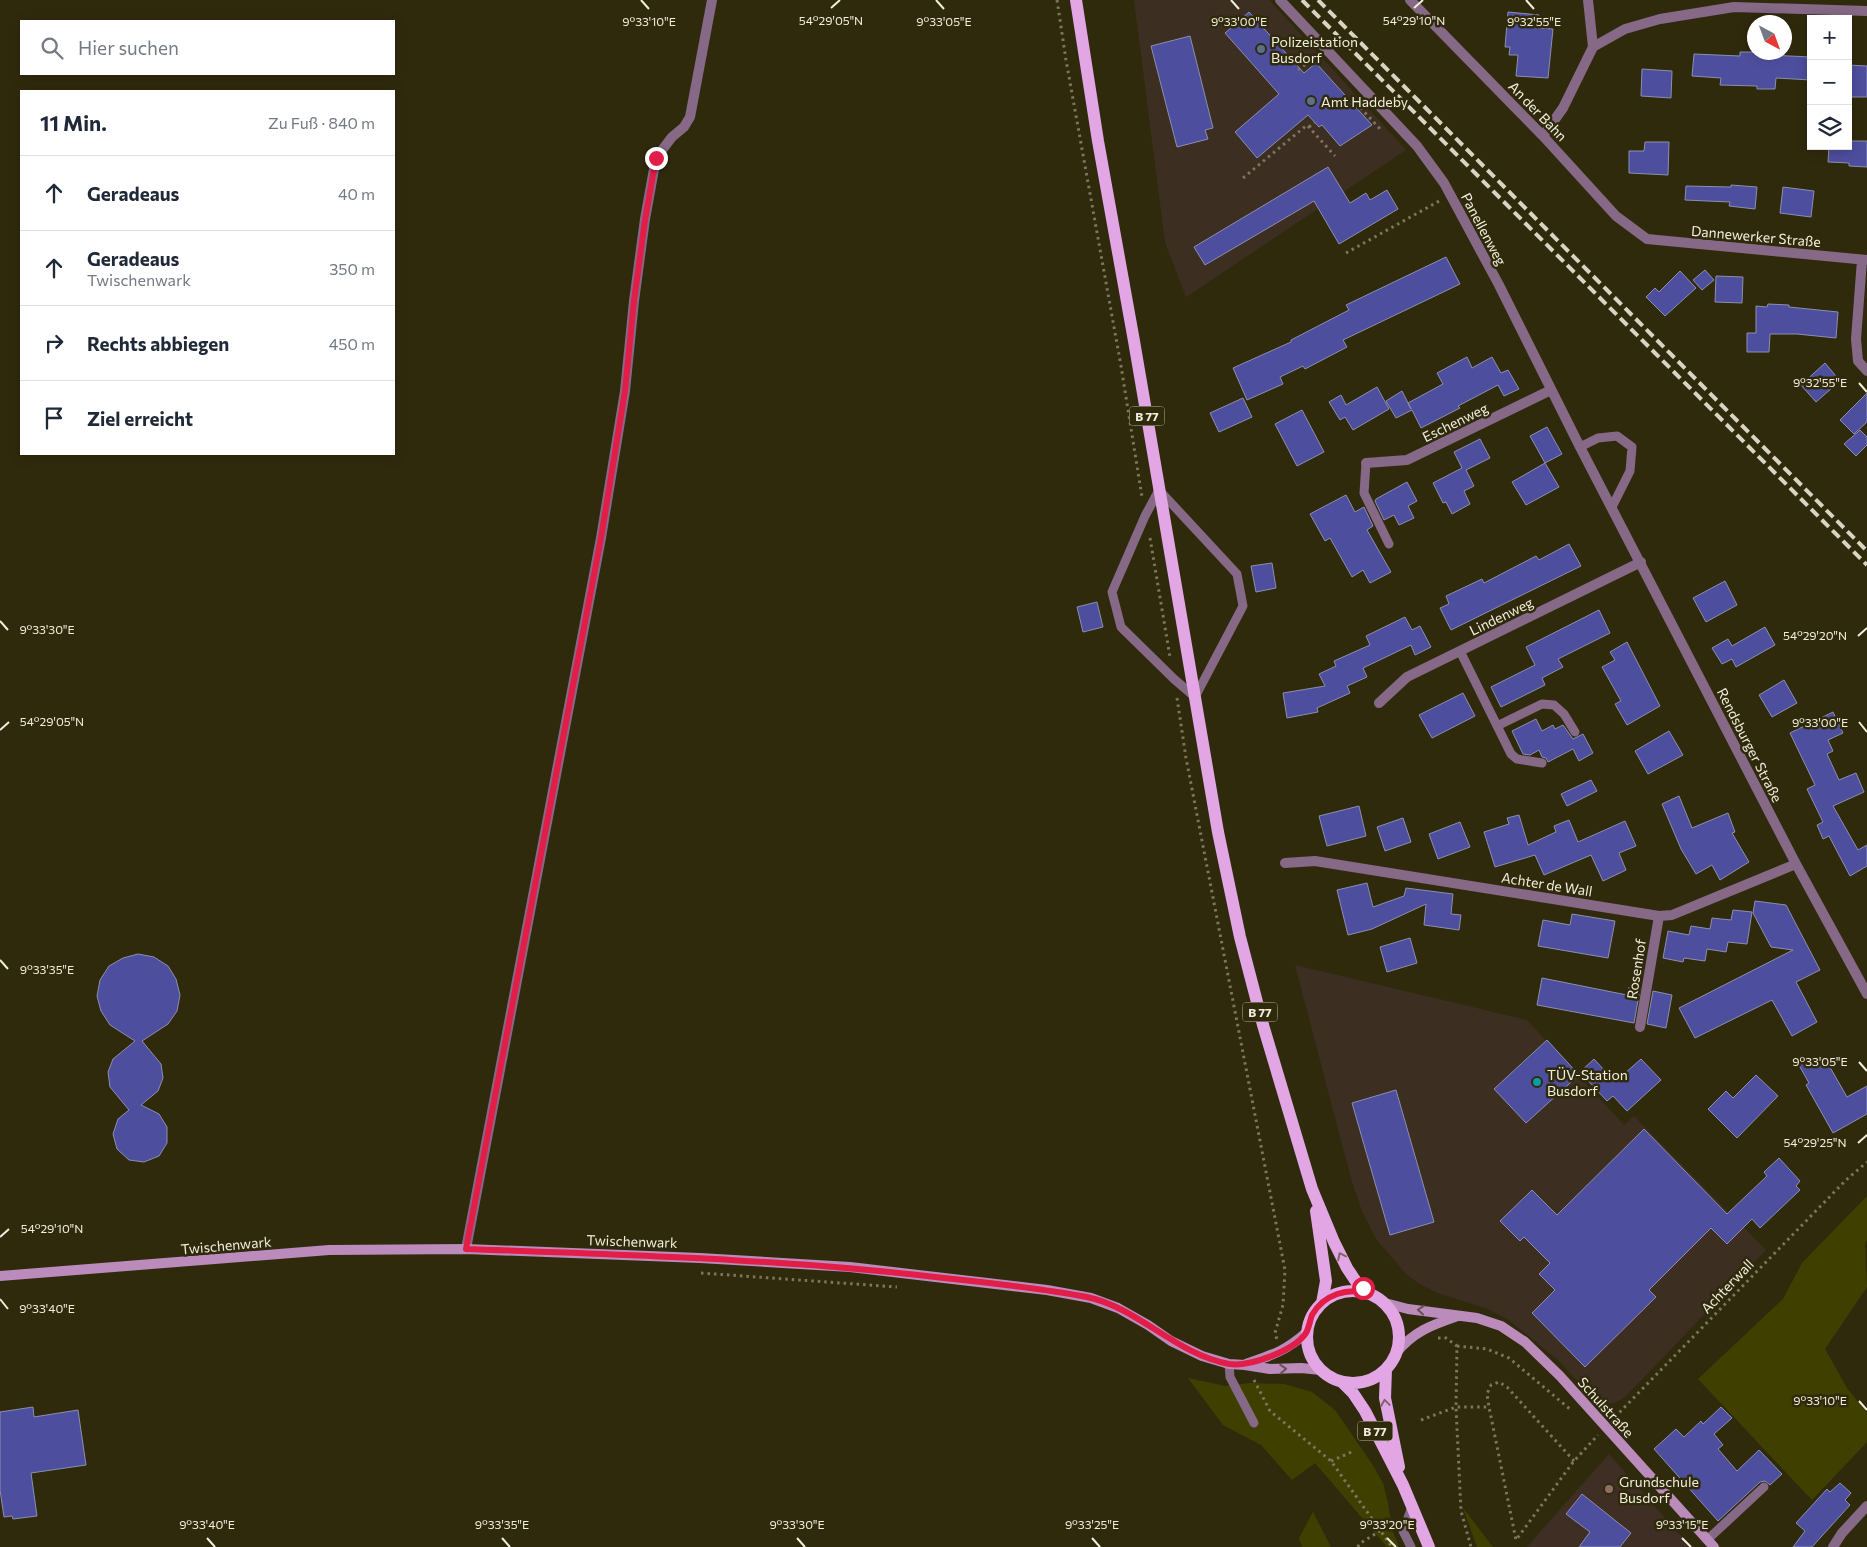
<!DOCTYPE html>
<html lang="de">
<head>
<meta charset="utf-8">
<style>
	body { margin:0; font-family:Commissioner,sans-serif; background:#f6f6f7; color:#1f2937 }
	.controls { position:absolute; right:15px; top:15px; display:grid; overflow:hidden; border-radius:0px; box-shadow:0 2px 12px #0003 }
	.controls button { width:45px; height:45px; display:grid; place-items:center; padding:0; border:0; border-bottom:1px solid #e0e1e3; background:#fff; color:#1f2937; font:25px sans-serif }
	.compass { position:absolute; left:1747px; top:15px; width:45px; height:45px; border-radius:50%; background:#fff; box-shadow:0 2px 12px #0003; rotate:139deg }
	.stop { position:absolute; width:15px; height:15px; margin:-11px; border:4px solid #e11d48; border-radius:50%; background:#fff }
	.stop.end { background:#e11d48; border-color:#fff; box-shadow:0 1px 5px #0008 }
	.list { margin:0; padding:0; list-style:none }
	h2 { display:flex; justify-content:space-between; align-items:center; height:65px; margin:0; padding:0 20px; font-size:21px }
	h2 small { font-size:16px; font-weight:400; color:#747a83 }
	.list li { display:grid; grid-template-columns:32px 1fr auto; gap:15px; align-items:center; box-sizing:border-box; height:75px; padding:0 20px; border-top:1px solid #e0e1e3 }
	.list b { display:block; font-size:19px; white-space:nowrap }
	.list p { margin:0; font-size:16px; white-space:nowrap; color:#747a83 }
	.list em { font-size:16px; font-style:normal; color:#747a83 }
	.icon { flex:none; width:28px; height:28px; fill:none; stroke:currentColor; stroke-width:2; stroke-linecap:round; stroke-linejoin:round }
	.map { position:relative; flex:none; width:1867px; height:1547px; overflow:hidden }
	.search { position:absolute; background:#fff; box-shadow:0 2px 12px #0003; left:20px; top:20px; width:375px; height:55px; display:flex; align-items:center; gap:12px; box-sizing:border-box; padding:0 18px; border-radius:0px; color:#747a83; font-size:19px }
	.panel { position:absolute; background:#fff; box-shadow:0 2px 12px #0003; left:20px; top:90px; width:375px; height:365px; border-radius:0px }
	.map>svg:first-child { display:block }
	.commercial { fill:#3d2e22 }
	.education { fill:#3e2e23 }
	.green { fill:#3f4000 }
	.building { fill:#4e4e9e; stroke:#8c8fae }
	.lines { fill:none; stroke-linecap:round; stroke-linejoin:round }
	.path { stroke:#7b765e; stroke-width:3; stroke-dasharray:2.5 4; stroke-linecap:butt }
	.lane { stroke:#866986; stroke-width:9 }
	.street { stroke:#866986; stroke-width:10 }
	.secondary { stroke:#ba8bbb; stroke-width:10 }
	.primary { stroke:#e2a6e4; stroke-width:12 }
	.rail { stroke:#d7d4c1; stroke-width:4; stroke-dasharray:10 5; stroke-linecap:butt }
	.oneway { stroke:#80626e }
	.oneway2 { stroke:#675153 }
	.route { stroke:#e11d48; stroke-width:6 }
	.ticks { fill:none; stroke:#f1eedd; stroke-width:2 }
	.service-dot { fill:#5c6f8a; stroke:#302a0d; stroke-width:2 }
	.culture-dot { fill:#0f9aa8; stroke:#302a0d; stroke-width:2 }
	.education-dot { fill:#8d6e63; stroke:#302a0d; stroke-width:2 }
	.labels { text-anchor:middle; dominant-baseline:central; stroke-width:5; stroke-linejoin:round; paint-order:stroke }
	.shield { fill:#302a0d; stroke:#b7b39f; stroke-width:1 }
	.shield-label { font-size:12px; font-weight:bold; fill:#f1eedd }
	.poi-label { font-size:14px; fill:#f1eedd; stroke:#302a0d; text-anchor:start }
	.street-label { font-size:14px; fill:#f1eedd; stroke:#302a0d }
	.ticks-label { font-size:12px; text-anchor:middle; fill:#f1eedd; stroke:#302a0d; stroke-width:5; stroke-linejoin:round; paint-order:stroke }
</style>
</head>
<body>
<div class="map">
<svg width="1867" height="1547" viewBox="0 0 1867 1547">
	<rect width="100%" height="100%" fill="#302a0d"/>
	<path class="commercial" d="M1134,0H1269L1406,150L1186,297L1165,242Z
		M1295,965L1527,1020L1624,1125L1634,1116L1766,1250L1626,1396L1615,1403L1598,1404L1559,1361L1509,1320L1488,1309L1435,1292L1420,1284L1407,1275L1376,1239L1362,1211L1352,1182Z"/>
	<path class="education" d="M1609,1454L1679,1534L1693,1547H1527Z"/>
	<path class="green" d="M1867,1196V1241L1865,1243L1867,1287L1825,1349L1847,1388L1867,1413V1442L1812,1500L1698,1379L1783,1299L1802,1263Z
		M1188,1378L1225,1386L1249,1383L1284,1384L1312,1392L1335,1410L1372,1464L1383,1483L1388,1503L1392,1530L1399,1547H1387L1315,1463L1292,1480L1261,1445L1223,1425Z
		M1463,1508L1493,1547H1477Z
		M1313,1512L1331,1547H1302L1299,1538Z"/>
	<path class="building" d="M1249,12L1304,73L1316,63L1372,125L1340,146L1322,125L1319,127L1308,115L1257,158L1235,132L1279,94L1225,33Z
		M1508,12L1539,15L1538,28L1553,29L1548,78L1516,76L1518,55H1509L1510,47H1505Z
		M1190,36L1213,128L1205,130L1208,139L1177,147L1151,46Z
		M1740,52H1768V55L1811,57V80L1776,78L1775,89H1757V86L1720,85L1721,78L1692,76L1694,54L1740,56Z
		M1848,65L1867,66V97H1848Z
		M1642,69L1672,71L1671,98L1641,96Z
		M1850,141H1867V167L1849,166V163L1828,162L1829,146H1850Z
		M1645,142H1669L1668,175L1629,173V151H1644Z
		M1328,167L1350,203L1366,193L1370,200L1387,190L1398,209L1339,244L1314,201L1205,265L1194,247Z
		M1731,185L1757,187L1755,209L1729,206L1730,202L1685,200L1686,186L1731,187Z
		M1783,187L1814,191L1811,217L1780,213Z
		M1446,257L1460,284L1343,340L1347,347L1305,369L1303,366L1280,377L1283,384L1247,400L1233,368L1291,342V340L1349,310L1346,305Z
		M1705,270L1714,280L1702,290L1693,280Z
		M1680,271L1696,288L1665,316L1646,297L1655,288L1659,292Z
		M1716,276L1743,277L1742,303L1715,302Z
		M1768,304L1789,305V307L1838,312L1836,338L1797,334H1770L1769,352H1747V333H1756V306L1767,307Z
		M1467,357L1472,368L1492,357L1501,373L1508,370L1519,389L1504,396L1498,385L1458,406L1460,408L1421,428L1412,410L1396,418L1386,401L1402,391L1411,409L1408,403L1443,384L1437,373Z
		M1825,363L1840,381L1816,402L1801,385Z
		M1377,387L1389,409L1353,430L1345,417L1340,420L1329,402L1341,395L1346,405Z
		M1867,393V422L1854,434L1840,420Z
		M1243,398L1252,417L1219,432L1210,413Z
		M1302,410L1324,452L1297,466L1275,424Z
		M1547,427L1562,454L1545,463L1530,436Z
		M1860,430L1867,437V445L1856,456L1844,444Z
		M1480,439L1490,458L1466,470L1474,486L1464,491L1470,504L1452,514L1446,502L1443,503L1433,483L1462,468L1454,452Z
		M1545,463L1559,487L1526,505L1512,482Z
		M1407,482L1417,501L1408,506L1414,518L1399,525L1394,515L1384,520L1375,501L1376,499Z
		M1346,495L1355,512L1364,507L1373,526L1367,530L1391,572L1370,583L1363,570L1352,577L1330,538L1325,541L1310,514Z
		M1569,544L1581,566L1451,630L1440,608L1449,604L1446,596L1482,579L1484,583L1536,556L1539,560Z
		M1272,563L1276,588L1256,592L1251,566Z
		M1725,581L1737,605L1706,622L1693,598Z
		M1097,602L1103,627L1083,632L1077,607Z
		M1599,610L1610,633L1558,659L1563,667L1542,678L1545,685L1501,707L1491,687L1535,665L1526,647Z
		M1405,617L1412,630L1420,626L1431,647L1415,655L1411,645L1363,668L1367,677L1347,686L1350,693L1317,708L1318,712L1287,718L1283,693L1325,686L1319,674L1336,666L1334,661L1370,645L1366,636Z
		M1765,627L1775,645L1736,667L1732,659L1722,664L1712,648L1728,639L1732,646Z
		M1627,642L1660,706L1627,725L1615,704L1621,701L1602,667L1615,660L1610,652Z
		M1784,680L1797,703L1772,717L1759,695Z
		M1463,693L1475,716L1432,738L1419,715Z
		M1833,712L1843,733L1828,740L1833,751L1827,754L1839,780L1856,773L1864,792L1833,806L1858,850L1867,845V866L1850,876L1829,836L1823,839L1817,825L1823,822L1807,789L1815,785L1790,733Z
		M1536,719L1542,731L1553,725L1555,729L1563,725L1573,739L1583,734L1593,753L1579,761L1573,749L1548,762L1546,758L1542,757L1539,750L1530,755L1523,754L1512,731Z
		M1669,731L1683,755L1648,774L1635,751Z
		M1591,780L1597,791L1567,806L1561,794Z
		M1679,796L1692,828L1728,813L1735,832L1732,833L1749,862L1720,880L1712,865L1696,874L1681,849L1662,804Z
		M1359,806L1366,836L1327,846L1319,816Z
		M1519,815L1528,845L1556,832L1554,826L1569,820L1578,842L1625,821L1636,846L1619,853L1626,870L1603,881L1591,855L1544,875L1535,855L1495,867L1484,832L1509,824L1507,818Z
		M1403,818L1411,842L1385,851L1377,827Z
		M1460,822L1470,847L1438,859L1429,834Z
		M1367,883L1373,907L1404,896L1406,888L1453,894L1451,914L1461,915L1459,930L1424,925L1426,904L1372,929L1348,935L1337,890Z
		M1755,901L1786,905L1820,970L1796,982L1817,1022L1792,1036L1772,1000L1695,1038L1679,1008L1793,950L1771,947L1753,913Z
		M1733,910L1752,912L1747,944L1728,942L1726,952L1707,949L1705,961L1684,958L1683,962L1663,958L1668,931L1689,935L1691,926L1710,929L1712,918L1731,920Z
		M1572,914L1615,921L1608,958L1538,946L1543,920L1570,925Z
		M1410,938L1417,963L1387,972L1380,947Z
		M138,954L154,957L168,966L176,979L180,995L177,1011L168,1024L142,1041L161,1064L163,1078L158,1091L141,1105L159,1114L167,1127V1143L159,1156L144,1162L129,1160L117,1149L113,1134L118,1119L129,1110L110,1087L108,1072L113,1059L135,1041L110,1025L101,1011L97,996L100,980L109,966L123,958Z
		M1542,978L1627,995L1629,987L1640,989L1634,1023L1537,1005Z
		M1653,991L1672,995L1666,1028L1647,1024Z
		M1547,1040L1579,1075L1526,1123L1494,1089Z
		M1594,1059L1615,1082L1641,1059L1661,1080L1627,1111L1613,1096L1607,1101L1580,1072Z
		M1796,1060L1827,1062L1847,1097L1867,1086V1114L1833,1133L1806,1085L1809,1083Z
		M1756,1075L1778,1096L1737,1138L1708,1109L1726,1091L1733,1098Z
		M1396,1090L1434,1222L1390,1235L1352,1103Z
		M1644,1129L1727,1214L1767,1176L1764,1172L1779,1158L1800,1181L1796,1186L1800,1190L1760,1228L1752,1219L1727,1244L1711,1228L1649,1290L1656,1297L1585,1367L1532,1313L1555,1290L1539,1274L1550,1263L1524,1237L1520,1241L1500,1221L1532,1190L1557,1215Z
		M33,1407L34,1417L78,1410L86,1465L31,1473L37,1516L13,1519L12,1516L4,1517L0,1490V1412Z
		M1721,1407L1732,1418L1714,1434L1723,1445L1718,1449L1737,1471L1759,1450L1782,1474L1770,1485L1765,1481L1760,1482L1718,1521L1654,1449L1676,1429L1684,1437L1701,1421L1703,1424Z
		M1840,1483L1851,1493L1845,1500L1850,1505L1812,1547H1793L1805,1531L1796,1523L1827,1489L1830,1492Z
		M1582,1494L1631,1533L1620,1547H1579L1590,1532L1566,1514Z"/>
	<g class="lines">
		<path class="path" d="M1057,0L1066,60L1121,366L1142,497
			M1298,70L1315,57
			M1356,103L1381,130
			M1309,127L1315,122
			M1243,178L1307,125L1335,156
			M1346,253L1441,200
			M1150,538L1170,657
			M1177,698L1186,758L1285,1270L1283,1305L1275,1333L1277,1340
			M701,1273L897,1287
			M1438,1338H1446L1457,1346L1456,1407L1461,1511L1471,1547
			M1457,1346L1487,1349L1509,1358L1571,1410
			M1254,1380L1270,1411L1331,1461L1392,1547
			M1615,1417L1846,1180L1867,1162
			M1421,1420L1456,1407H1489
			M1331,1461L1354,1451
			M1574,1461L1507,1387L1499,1382L1491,1385L1487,1394L1489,1407L1516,1540L1574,1461L1598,1435
			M1358,1547L1359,1544L1380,1531"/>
		<path class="lane" d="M1580,447L1598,438L1617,436L1632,447L1630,471L1612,507
			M1366,463L1364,493L1389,544
			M1159,490L1237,574L1243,606L1195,697L1174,679L1121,627L1112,592L1145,516Z
			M1460,651L1511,754L1517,759L1542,763
			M1497,726L1542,704L1554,705L1564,714L1575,732
			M1229,1364L1230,1377L1254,1423
			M1707,1540L1764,1487
			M1411,1547L1403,1531L1412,1507"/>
		<path class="street" d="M1280,0L1417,146L1444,183L1499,285L1580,447L1796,864L1867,994
			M1410,0L1543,136L1616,216L1647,239L1867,260
			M1588,0L1593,47
			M1543,136L1563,108L1593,47L1625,29L1660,19L1734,7L1867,11
			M1862,260L1856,339L1858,361L1867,371
			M1366,463L1407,460L1551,390
			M1379,703L1407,677L1641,562
			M1285,863L1315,861L1659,916L1672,915L1796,864
			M1640,1027L1659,916
			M466,1249L601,538L625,391L634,301L645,219L656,158L672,137L684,127L690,117L712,0
			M1833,1547L1842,1533L1867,1506"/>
		<path class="secondary" d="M0,1276L329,1250L466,1249L700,1258L850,1267L1047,1290L1091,1298L1118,1308L1148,1325L1171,1341L1202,1356L1229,1364L1245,1365L1270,1369L1301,1368L1321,1370
			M1385,1303L1408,1309L1477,1318L1501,1326L1525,1342L1560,1376L1714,1547
			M1396,1353C1414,1331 1432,1325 1458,1316
			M1246,1364C1272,1355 1286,1351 1307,1332"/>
		<path class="primary" d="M1076,0L1098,141L1134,341L1218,832L1240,937L1263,1025L1312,1189L1334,1242L1347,1268L1357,1283L1370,1294
			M1316,1211L1326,1281L1322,1303
			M1307 1337a46 46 0 1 1 92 0a46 46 0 1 1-92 0Z
			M1386,1369L1385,1398L1399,1467
			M1342,1382L1353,1393L1365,1411L1403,1485L1429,1547"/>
		<path class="rail" d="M1302,0L1867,565
			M1318,0L1867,551"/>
	</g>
	<defs><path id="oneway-chevron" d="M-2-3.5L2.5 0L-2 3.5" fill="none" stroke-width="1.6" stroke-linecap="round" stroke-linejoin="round" transform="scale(1.25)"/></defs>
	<g class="oneway">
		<use href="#oneway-chevron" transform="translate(1341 1256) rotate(-116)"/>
		<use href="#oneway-chevron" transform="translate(1385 1403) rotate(-98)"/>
	</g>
	<g class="oneway2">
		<use href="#oneway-chevron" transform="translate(1421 1310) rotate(-175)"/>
		<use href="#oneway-chevron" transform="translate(1283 1369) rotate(-3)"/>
	</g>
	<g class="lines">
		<path class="route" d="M656,158L645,220L634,301L625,391L601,538L466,1249C626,1255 786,1259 944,1278C992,1283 1040,1288 1087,1297C1139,1308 1175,1354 1229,1364C1249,1367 1294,1351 1306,1333C1309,1328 1310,1320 1312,1315C1324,1294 1348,1287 1370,1294L1363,1288"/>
	</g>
	<path class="ticks" d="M641,0L649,9M936,0L944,9M1231,0L1239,9M1526,0L1534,9M831,8L840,0M1414,8L1423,0M1859,383L1867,392M0,621L8,630M1858,636L1867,628M1859,722L1867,732M0,730L9,722M0,960L8,969M1859,1062L1867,1071M1858,1143L1867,1135M0,1237L9,1229M0,1299L8,1309M1859,1401L1867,1410M207,1538L215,1547M502,1538L510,1547M797,1538L805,1547M1092,1538L1100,1547M1387,1538L1396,1547M1682,1538L1691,1547"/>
	<g class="service-dot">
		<circle cx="1261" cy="49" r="5"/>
		<circle cx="1311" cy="101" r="5"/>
	</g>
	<circle class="culture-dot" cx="1537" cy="1082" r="5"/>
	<circle class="education-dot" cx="1609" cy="1489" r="5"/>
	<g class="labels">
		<g class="shield">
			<rect x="1129.5" y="406.5" width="35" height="19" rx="4"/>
			<rect x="1242.5" y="1002.5" width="35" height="19" rx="4"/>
			<rect x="1357.5" y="1421.5" width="35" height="19" rx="4"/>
		</g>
		<g class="shield-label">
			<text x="1147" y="416">B 77</text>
			<text x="1260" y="1012">B 77</text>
			<text x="1375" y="1431">B 77</text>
		</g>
		<g class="poi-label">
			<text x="1271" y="41">Polizeistation<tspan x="1271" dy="16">Busdorf</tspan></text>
			<text x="1321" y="101">Amt Haddeby</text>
			<text x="1547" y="1074">TÜV-Station<tspan x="1547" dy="16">Busdorf</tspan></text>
			<text x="1619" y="1481">Grundschule<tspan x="1619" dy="16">Busdorf</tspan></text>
		</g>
		<g class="street-label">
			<text transform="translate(1538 111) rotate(46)">An der Bahn</text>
			<text transform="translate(1484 229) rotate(62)">Panellenweg</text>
			<text transform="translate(1756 236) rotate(5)">Dannewerker Straße</text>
			<text transform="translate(1455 422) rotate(-26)">Eschenweg</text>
			<text transform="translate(1501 616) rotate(-26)">Lindenweg</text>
			<text transform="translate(1750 745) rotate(63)">Rendsburger Straße</text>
			<text transform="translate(1547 884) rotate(9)">Achter de Wall</text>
			<text transform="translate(1636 969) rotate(-81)">Rosenhof</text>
			<text transform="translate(632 1241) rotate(2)">Twischenwark</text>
			<text transform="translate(226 1245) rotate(-5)">Twischenwark</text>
			<text transform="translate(1727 1286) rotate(-46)">Achterwall</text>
			<text transform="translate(1606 1407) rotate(48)">Schulstraße</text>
		</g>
	</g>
	<g class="ticks-label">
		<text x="831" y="25">54°29'05"N</text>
		<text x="1414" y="25">54°29'10"N</text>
		<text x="649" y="26">9°33'10"E</text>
		<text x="944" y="26">9°33'05"E</text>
		<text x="1534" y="26">9°32'55"E</text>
		<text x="1239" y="26">9°33'00"E</text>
		<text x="1820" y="387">9°32'55"E</text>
		<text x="47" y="634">9°33'30"E</text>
		<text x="1815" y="640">54°29'20"N</text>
		<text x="52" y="726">54°29'05"N</text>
		<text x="1820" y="727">9°33'00"E</text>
		<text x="47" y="974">9°33'35"E</text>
		<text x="1820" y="1066">9°33'05"E</text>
		<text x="1815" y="1147">54°29'25"N</text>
		<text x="52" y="1233">54°29'10"N</text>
		<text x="47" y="1313">9°33'40"E</text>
		<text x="1820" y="1405">9°33'10"E</text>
		<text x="207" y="1529">9°33'40"E</text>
		<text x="502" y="1529">9°33'35"E</text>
		<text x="797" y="1529">9°33'30"E</text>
		<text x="1092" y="1529">9°33'25"E</text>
		<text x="1387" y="1529">9°33'20"E</text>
		<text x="1682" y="1529">9°33'15"E</text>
	</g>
</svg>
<div class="controls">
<button>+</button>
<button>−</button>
<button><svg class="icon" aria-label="layers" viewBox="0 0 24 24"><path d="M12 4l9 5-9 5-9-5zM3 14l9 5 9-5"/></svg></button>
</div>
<svg class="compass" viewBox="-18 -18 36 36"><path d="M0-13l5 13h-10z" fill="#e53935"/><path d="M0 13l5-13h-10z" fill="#747a83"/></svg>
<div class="stop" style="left:1363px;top:1288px"></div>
<div class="stop end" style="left:656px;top:158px"></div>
<div class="search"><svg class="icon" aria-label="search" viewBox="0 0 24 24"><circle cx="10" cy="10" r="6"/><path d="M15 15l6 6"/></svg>Hier suchen</div>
<section class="panel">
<h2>11 Min.<small>Zu Fuß · 840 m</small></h2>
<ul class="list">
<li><svg class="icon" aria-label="ahead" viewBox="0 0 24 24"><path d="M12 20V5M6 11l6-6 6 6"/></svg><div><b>Geradeaus</b></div><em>40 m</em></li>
<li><svg class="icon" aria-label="ahead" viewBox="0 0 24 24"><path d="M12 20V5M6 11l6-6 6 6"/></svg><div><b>Geradeaus</b><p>Twischenwark</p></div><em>350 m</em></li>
<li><svg class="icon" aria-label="right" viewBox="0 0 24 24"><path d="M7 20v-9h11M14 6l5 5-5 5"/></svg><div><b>Rechts abbiegen</b></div><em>450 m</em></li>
<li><svg class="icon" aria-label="arrive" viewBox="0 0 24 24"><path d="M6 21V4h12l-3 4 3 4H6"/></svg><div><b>Ziel erreicht</b></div></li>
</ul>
</section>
</div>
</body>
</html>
